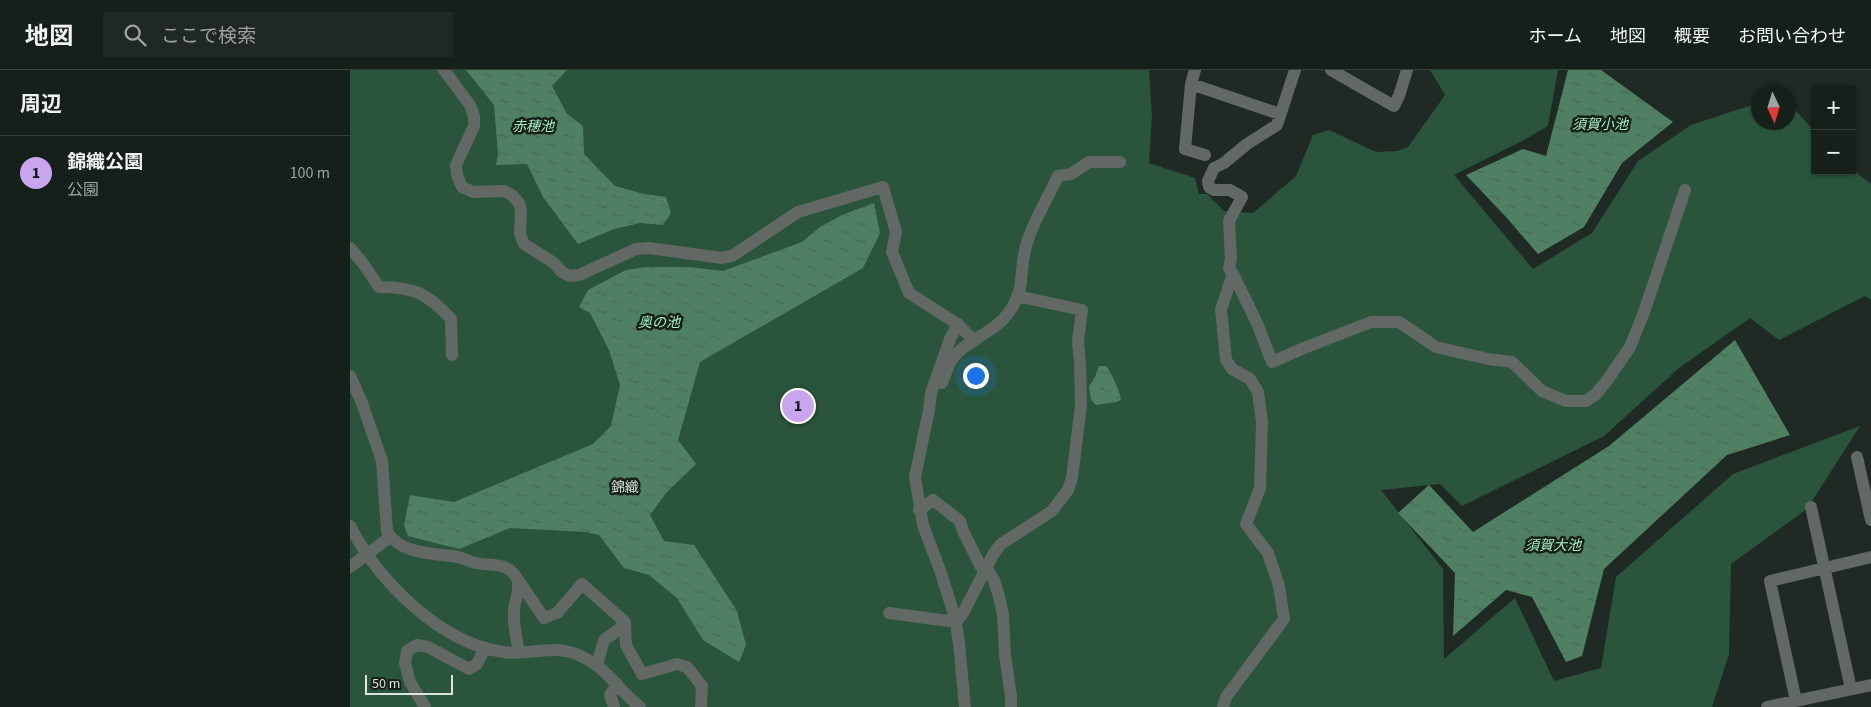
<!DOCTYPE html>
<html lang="ja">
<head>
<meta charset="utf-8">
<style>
	body { margin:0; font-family:"Source Sans 3","Noto Sans JP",sans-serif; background:#1f2823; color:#f1f3f6 }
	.controls { position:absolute; right:15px; top:15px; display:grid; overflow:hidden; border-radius:0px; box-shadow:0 1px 4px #0004 }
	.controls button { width:45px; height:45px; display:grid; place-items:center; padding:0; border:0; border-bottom:1px solid #353e39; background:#16201a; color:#f1f3f6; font:25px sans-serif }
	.compass { position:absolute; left:1401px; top:15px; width:45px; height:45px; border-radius:50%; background:#16201a; box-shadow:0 1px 4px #0004; rotate:176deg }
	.scale { position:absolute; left:15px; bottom:12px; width:88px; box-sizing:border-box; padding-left:5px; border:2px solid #dde4df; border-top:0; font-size:14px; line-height:18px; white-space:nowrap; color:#dde4df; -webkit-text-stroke:4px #152019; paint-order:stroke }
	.you { position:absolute; left:625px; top:305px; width:18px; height:18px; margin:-12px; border:4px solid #fff; border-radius:50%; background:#1a73e8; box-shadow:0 0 0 8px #1a73e833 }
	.badge { display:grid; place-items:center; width:32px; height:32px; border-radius:50%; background:#c9a5ee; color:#111; font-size:16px; font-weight:700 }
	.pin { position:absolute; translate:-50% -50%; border:2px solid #fff; box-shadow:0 1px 5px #0006 }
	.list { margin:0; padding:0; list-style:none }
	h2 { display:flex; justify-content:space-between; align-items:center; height:65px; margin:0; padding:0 20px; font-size:21px }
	h2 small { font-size:16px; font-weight:400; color:#9ea3a2 }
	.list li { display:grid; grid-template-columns:32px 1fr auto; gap:15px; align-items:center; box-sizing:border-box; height:75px; padding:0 20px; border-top:1px solid #353e39 }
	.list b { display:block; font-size:19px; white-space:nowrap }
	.list p { margin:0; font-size:16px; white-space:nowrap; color:#9ea3a2 }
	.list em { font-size:16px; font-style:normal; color:#9ea3a2 }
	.icon { flex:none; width:28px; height:28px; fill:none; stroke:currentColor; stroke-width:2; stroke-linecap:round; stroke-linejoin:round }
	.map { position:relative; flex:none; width:1521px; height:637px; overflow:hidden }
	header { display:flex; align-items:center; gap:30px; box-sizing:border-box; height:70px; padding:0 25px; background:#16201a; border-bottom:1px solid #353e39 }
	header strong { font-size:24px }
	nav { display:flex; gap:28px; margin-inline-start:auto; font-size:18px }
	.search { width:350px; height:45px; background:#1f2823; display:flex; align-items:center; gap:12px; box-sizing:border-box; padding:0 18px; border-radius:0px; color:#9ea3a2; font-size:19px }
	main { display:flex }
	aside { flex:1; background:#16201a }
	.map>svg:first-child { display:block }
	.green { fill:#2a543c }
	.water { fill:url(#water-ripples) }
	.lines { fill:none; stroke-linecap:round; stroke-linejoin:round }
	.minor { stroke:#626864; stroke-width:12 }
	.labels { text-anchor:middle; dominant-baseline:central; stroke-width:5; stroke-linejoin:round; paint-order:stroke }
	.water-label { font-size:14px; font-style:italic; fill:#a3f0c1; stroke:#152019 }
	.neighbourhood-label { font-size:14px; fill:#d4e3d9; stroke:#152019 }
</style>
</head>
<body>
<header>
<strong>地図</strong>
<div class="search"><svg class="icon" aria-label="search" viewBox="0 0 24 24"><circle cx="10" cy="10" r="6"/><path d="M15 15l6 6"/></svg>ここで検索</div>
<nav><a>ホーム</a><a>地図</a><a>概要</a><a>お問い合わせ</a></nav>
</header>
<main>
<aside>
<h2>周辺<small></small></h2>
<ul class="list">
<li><span class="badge">1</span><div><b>錦織公園</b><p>公園</p></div><em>100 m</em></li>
</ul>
</aside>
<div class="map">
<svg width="1521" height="637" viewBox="0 0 1521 637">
	<defs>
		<pattern id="water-ripples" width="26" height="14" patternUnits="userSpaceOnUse" patternTransform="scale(1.25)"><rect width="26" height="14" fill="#508063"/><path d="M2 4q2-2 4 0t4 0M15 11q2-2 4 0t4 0" fill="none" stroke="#4a6856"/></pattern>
	</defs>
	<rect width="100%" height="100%" fill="#1e2a23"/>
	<path class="green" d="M0,0H799L802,46L799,93L845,108L849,124H857L874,141L903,143L946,106L963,65L979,60L1026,82L1047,81L1058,77L1095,25L1080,0H1208L1198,56L1172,71L1104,105L1183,199L1242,163L1288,91L1341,55L1408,33V52H1438L1439,33L1465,62V101H1502V99L1521,114V230L1515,226L1429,270L1400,248L1329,298L1254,366L1112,436L1090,414L1031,420L1093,499L1094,589L1165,528L1204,611L1251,598L1266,507L1383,404L1510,356L1457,439L1381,494L1379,584L1362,637H0Z"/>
	<path class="water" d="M116,0H217L202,16L217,44L233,56L234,84L265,116L294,124L316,127L321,143L313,155L290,153L264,159L228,174L193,127L177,94L146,95L148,84L144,35Z
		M1218,0H1251L1323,52L1272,93L1234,157L1188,184L1156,147L1116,105L1173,79L1196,86Z
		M524,133L530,163L513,198L350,292L328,370L346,394L316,423L300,445L314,471L344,475L387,541L396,575L389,592L353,570L327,528L299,505L274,498L249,465L236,462L160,458L109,479L58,466L54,455L60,425L104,432L243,374L261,356L270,315L259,280L240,243L229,237L238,220L276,200L296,197H339L373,201L452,172L470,157L492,145Z
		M1385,270L1440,365L1377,385L1254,499L1232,586L1216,592L1182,527L1156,520L1103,566L1105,503L1048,443L1079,415L1123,462L1259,376Z
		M749,296H756C761,302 770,321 771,330L766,332L746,335L741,330L739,316L745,307Z"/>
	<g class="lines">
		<path class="minor" d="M94,0L120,35L124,46V56L106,95L107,105L112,117L123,122L154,121L162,125L169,133L171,140L170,164L174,174L204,193L212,202L220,206L229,205L286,179L299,178L372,188L382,186L448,142L533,117L546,162L542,182L559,223L609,255L624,271
			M845,0L841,14L835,79L855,85
			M981,0L1044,36L1049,26L1057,0
			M841,14L930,44
			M0,178L12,192L29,217C64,217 77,223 101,249L102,285
			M883,204L907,253L922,292L954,278L1021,252H1049L1086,277L1138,289L1162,292L1192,321L1216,331H1236L1245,325L1256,312L1280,277L1294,242L1335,120
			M608,254L600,269L581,323L579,340L565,407L573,455L591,503L605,548L609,573L615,637
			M0,306L12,333L32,391L37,462C52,485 83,483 107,487C114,488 120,492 126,493C140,496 160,492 167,509C171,518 165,530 164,539C163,553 166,568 169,582
			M592,313C595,306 598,295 603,288C617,269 645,263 659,242C676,219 669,200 676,176C682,153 698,128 708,106L721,104L739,92H770
			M1507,387L1521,450
			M1461,437L1501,619
			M569,440L583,430L610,451L613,461L631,497L639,502L644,510L649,527L653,545L655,585L661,626V637
			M0,456C28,510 90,574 154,582C178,586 202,574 226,584C258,597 265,617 290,637
			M0,497L40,467
			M168,510L194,548L207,543L232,514L275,552L276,575L292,604L327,594L337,597L352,616L351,637
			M539,543L606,552
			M606,552L613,543L644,483L651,474L702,441L718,420L722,408L731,335L730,292L728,271L732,240L667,226
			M247,595L254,570L268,560L275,552
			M1446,631L1420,511L1521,487
			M75,637L60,612L55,593L57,581L67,575L78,577L119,599L127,594L134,580
			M264,637L260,625L267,614
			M873,637L876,627L934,549L929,516L918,483L896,454L910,418L912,352L908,322L900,309L882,299L876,290L871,239L883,204L879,198L881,189L879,151L892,127L880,120H864L859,117L858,111L864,98L874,93L897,74L927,55L945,0
			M1417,637L1521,615"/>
	</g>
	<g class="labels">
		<g class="water-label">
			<text x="1250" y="55">須賀小池</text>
			<text x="183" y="57">赤穂池</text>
			<text x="309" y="253">奥の池</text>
			<text x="1203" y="476">須賀大池</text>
		</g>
		<g class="neighbourhood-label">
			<text x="275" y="418">錦織</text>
		</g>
	</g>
</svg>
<div class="controls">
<button>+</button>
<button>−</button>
</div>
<svg class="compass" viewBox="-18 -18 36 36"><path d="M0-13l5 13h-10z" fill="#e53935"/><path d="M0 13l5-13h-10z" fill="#9ea3a2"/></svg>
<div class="scale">50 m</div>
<div class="you"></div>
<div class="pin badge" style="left:448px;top:336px">1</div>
</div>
</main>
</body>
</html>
